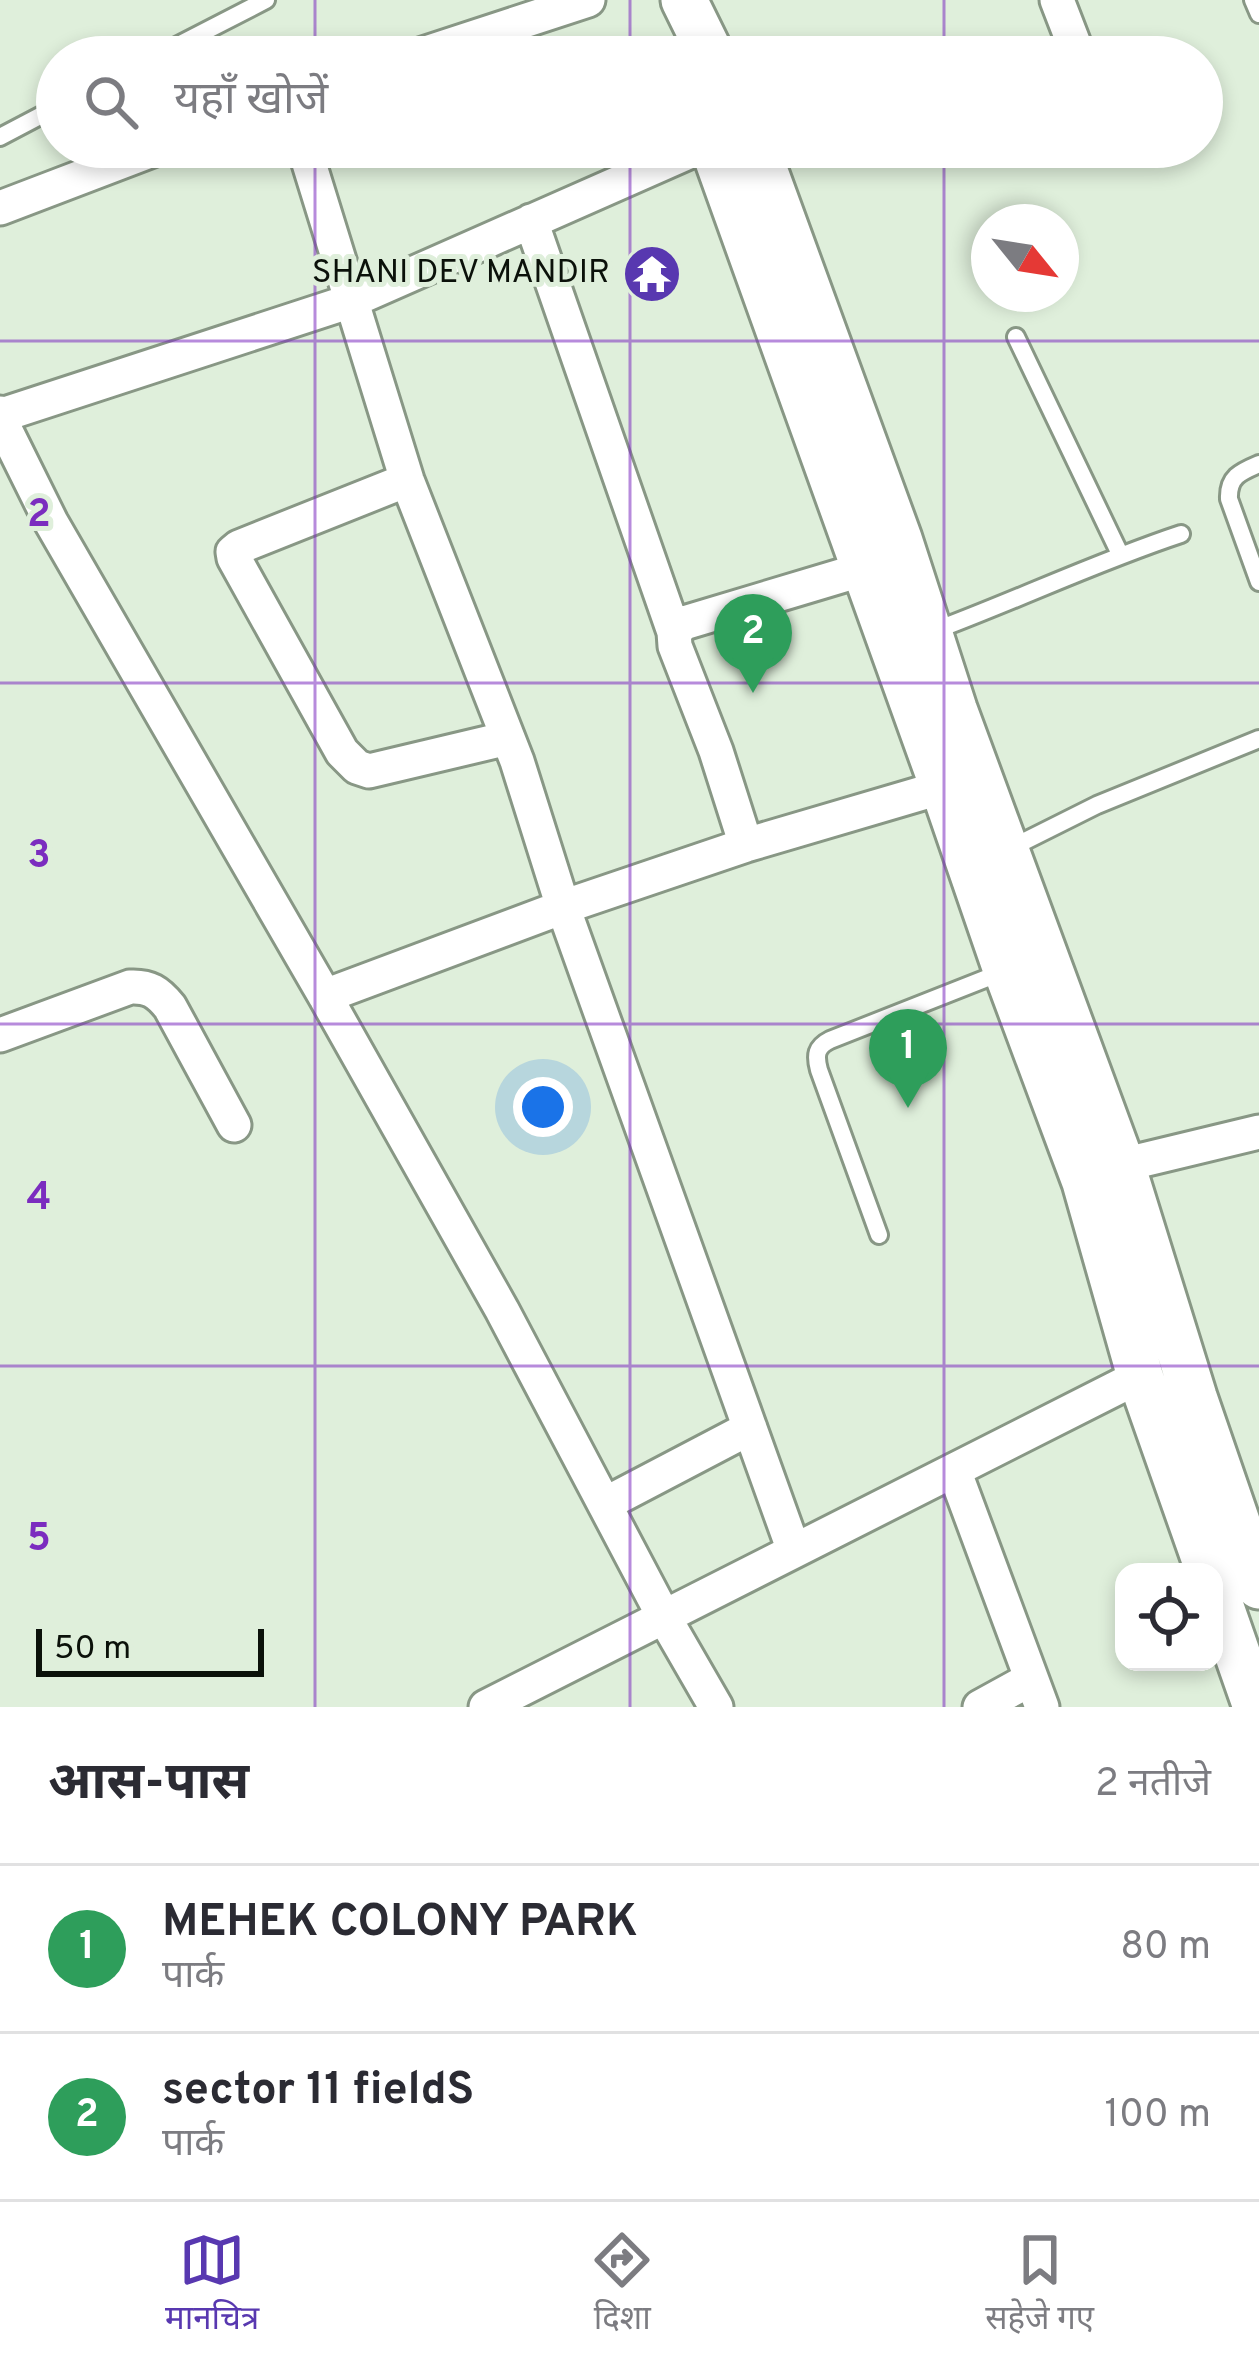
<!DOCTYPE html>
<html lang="hi">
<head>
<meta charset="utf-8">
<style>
	body { margin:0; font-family:Overpass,"Noto Sans Devanagari",sans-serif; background:#f2f2f3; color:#2b2b33 }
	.controls { position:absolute; right:36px; bottom:36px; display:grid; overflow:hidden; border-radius:24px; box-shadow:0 6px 18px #0003 }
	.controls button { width:108px; height:108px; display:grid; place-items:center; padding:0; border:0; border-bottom:3px solid #e1e1e2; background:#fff; color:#2b2b33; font:60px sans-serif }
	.compass { position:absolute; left:971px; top:204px; width:108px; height:108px; border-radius:50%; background:#fff; box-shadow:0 6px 18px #0003; rotate:120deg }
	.scale { position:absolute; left:36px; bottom:30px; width:228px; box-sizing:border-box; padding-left:12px; border:6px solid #0b110a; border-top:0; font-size:33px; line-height:42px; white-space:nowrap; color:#0b110a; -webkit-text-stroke:9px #dfefdb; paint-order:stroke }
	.you { position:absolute; left:543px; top:1107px; width:42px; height:42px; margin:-30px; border:9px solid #fff; border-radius:50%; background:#1a73e8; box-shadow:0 0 0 18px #1a73e833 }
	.badge { display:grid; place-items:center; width:78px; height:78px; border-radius:50%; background:#5838b0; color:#fff; font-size:39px; font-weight:700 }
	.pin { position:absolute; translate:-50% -99px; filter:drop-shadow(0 3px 6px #0008) }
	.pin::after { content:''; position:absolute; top:63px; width:42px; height:36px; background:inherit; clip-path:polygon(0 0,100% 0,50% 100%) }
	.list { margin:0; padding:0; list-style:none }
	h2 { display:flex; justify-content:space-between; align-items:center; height:156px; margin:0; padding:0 48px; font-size:51px }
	h2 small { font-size:39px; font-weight:400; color:#7c7c81 }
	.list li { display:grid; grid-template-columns:78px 1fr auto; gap:36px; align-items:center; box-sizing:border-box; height:168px; padding:0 48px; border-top:3px solid #e1e1e2 }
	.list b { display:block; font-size:45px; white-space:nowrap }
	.list p { margin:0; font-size:39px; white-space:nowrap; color:#7c7c81 }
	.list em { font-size:39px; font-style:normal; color:#7c7c81 }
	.icon { flex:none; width:66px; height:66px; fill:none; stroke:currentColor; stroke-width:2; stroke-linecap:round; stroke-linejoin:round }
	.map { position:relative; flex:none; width:1259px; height:1707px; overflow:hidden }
	.search { position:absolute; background:#fff; box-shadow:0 6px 18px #0003; left:36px; right:36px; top:36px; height:132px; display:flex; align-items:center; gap:30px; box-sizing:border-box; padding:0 42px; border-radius:66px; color:#7c7c81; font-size:45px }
	.sheet { height:492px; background:#fff }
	nav { display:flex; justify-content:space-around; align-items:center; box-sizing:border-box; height:168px; border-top:3px solid #e1e1e2; background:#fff; font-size:33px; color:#7c7c81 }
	nav a { display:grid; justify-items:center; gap:6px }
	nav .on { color:#5838b0 }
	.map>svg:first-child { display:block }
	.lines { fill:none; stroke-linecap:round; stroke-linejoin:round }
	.lane-casing { stroke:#889785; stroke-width:22 }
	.street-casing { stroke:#889785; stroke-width:39 }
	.secondary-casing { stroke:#889785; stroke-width:51 }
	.lane { stroke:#fff; stroke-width:16 }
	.street { stroke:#fff; stroke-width:33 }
	.secondary { stroke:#fff; stroke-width:45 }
	.grid { fill:none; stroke:#7b2cbf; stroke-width:3; stroke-opacity:0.55 }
	.labels { text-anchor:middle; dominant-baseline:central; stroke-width:10; stroke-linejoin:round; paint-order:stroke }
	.poi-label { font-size:33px; fill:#0b110a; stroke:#dfefdb; text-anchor:end }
	.grid-label { font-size:39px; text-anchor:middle; font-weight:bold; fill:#7b2cbf; stroke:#dfefdb; stroke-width:10; stroke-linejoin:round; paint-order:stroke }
</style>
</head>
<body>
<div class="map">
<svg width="1259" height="1707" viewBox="0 0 1259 1707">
	<rect width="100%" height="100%" fill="#dfefdb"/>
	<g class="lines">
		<g class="lane-casing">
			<path id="lane" d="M1253,0L1259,14
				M155,57L266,0
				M0,137L57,107
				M1016,337L1120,554
				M1259,464C1240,472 1228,477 1229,499L1259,582
				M931,632C1015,601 1096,562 1181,534
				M1007,850L1097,805L1259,739
				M879,1235L819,1070C815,1055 816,1047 830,1040L1005,971"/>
		</g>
		<g class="street-casing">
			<path id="street" d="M1057,0L1079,57
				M414,57L588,0
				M304,147L407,480L517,761L563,907L794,1551
				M0,208L160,147
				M531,221L674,632
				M0,413L5,414L351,301L700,147
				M0,419L51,522L325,996L502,1310L664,1617L716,1707
				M407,480L239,547L233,552L234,558L342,752L357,767L369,771L508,738
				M746,845L716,751L675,646L674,632L684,623L864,569
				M325,996L563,907L746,845L943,787L964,777
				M0,1035L130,987C149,986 158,992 170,1007L234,1125
				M1103,1173L1122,1165L1259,1132
				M954,1470L1042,1707
				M605,1504L750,1428
				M486,1707L1140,1376
				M980,1707L1031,1679"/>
		</g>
		<g class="secondary-casing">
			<path id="secondary" d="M684,0L712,57
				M713,147L943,787L1006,970L1085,1182L1140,1376L1209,1572
				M756,147L899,539L954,709L1122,1165L1194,1397L1259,1586
				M1214,1587L1256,1707"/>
		</g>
		<use href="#lane" class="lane"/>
		<use href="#street" class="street"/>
		<use href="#secondary" class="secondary"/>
	</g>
	<path class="grid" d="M315,0V57M630,0V57M944,0V57M315,147V1707M630,147V1707M944,147V1707M0,341H1259M0,683H1259M0,1024H1259M0,1366H1259"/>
	<defs>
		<g id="temple-disc" transform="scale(3)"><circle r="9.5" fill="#5838b0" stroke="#dfefdb"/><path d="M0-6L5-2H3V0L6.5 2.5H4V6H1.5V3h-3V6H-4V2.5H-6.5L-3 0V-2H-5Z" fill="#fff"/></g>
	</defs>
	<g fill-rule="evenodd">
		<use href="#temple-disc" x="652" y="274"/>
	</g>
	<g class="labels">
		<g class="poi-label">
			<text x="610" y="274">SHANI DEV MANDIR</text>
		</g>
	</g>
	<g class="grid-label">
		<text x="39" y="526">2</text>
		<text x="39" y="867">3</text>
		<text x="39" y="1209">4</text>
		<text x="39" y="1550">5</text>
	</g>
</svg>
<div class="controls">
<button><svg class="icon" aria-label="locate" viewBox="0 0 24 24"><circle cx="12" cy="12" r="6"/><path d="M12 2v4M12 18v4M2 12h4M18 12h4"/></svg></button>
</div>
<svg class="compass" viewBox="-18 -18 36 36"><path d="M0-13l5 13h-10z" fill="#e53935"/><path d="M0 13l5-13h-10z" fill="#7c7c81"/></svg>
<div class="scale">50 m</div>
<div class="you"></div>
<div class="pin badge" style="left:908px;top:1108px;background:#2e9e5b">1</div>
<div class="pin badge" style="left:753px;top:693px;background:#2e9e5b">2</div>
<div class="search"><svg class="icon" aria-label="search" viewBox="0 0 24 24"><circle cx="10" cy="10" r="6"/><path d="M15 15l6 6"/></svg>यहाँ खोजें</div>
</div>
<section class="sheet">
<h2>आस-पास<small>2 नतीजे</small></h2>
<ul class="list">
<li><span class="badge" style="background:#2e9e5b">1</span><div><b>MEHEK COLONY PARK</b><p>पार्क</p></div><em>80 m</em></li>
<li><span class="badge" style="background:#2e9e5b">2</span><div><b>sector 11 fieldS</b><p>पार्क</p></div><em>100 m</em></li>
</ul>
</section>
<nav>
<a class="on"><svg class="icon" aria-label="map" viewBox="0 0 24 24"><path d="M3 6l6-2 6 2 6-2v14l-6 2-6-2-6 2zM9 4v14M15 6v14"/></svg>मानचित्र</a>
<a><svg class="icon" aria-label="directions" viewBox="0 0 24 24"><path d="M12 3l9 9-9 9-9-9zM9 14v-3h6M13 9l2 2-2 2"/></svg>दिशा</a>
<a><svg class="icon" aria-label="saved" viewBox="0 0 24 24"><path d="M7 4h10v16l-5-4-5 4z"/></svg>सहेजे गए</a>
</nav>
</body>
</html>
